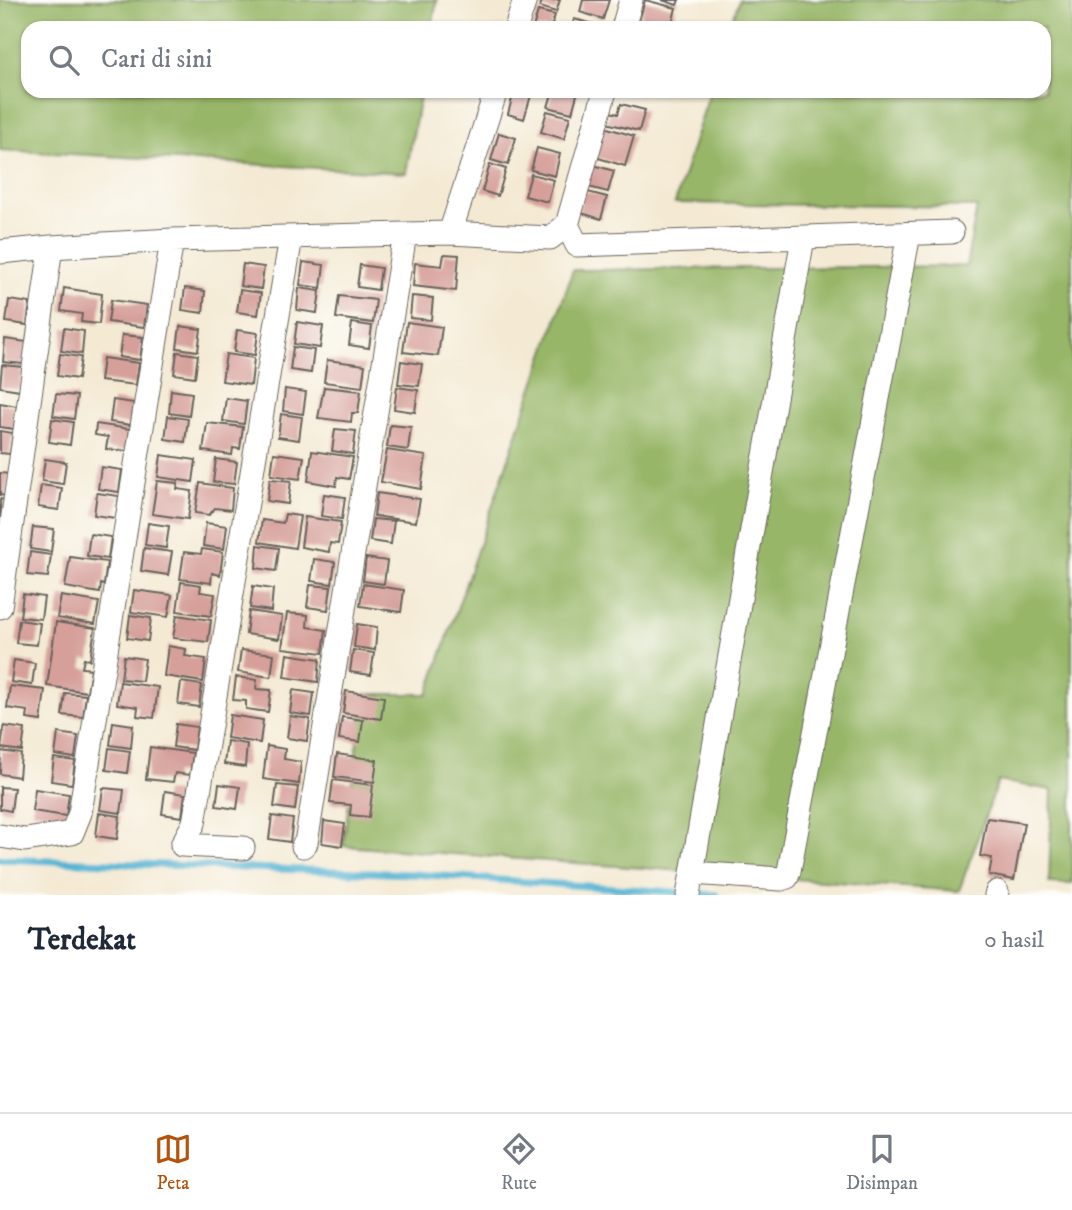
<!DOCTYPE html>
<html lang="id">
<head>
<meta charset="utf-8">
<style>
	body { margin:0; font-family:"IM FELL DW Pica",serif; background:#f2f2f3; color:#1f2937 }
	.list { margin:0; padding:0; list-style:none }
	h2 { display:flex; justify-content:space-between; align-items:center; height:91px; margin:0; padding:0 28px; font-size:30px }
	h2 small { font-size:23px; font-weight:400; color:#747a83 }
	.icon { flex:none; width:38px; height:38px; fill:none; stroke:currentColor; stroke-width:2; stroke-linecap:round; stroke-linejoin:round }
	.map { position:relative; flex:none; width:1072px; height:895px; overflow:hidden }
	.search { position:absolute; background:#fff; box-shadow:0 2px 5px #0004; left:21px; right:21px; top:21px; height:77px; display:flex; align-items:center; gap:18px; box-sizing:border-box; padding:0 24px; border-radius:21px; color:#747a83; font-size:26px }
	.sheet { height:217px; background:#fff }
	nav { display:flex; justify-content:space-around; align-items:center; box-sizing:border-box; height:98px; border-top:2px solid #e0e1e3; background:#fff; font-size:19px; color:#747a83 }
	nav a { display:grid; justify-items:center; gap:4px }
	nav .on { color:#b45309 }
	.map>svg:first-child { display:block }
	.forest { fill:#97b668; stroke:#5a6942; stroke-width:2 }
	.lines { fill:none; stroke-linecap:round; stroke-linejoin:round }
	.stream { stroke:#55b4d3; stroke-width:7 }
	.building { fill:#d69f9a }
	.minor-casing { stroke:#68645c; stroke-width:25 }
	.minor { stroke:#fff; stroke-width:23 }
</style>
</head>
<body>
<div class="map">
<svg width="1072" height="895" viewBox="0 0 1072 895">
	<rect width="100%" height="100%" fill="#fdfcf7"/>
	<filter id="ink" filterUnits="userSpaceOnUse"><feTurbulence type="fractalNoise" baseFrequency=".0143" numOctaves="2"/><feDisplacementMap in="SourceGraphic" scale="14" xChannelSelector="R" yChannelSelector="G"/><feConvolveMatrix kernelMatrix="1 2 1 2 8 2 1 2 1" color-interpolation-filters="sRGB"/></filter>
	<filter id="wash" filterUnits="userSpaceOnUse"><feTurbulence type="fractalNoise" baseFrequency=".00686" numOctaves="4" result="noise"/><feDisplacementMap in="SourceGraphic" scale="28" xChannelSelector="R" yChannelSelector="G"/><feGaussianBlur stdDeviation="1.57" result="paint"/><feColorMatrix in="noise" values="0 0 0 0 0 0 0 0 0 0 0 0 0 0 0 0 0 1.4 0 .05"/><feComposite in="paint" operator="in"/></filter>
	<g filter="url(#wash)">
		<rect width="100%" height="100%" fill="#f4ead4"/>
		<path class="forest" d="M0,0H437L432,28H28V91H421L406,173L0,150Z
			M739,0H1072V884L1049,883L1052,790L998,781L959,891L343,846L364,694H428L573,270L966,266L977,207L675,203L710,91H1044V28H730Z"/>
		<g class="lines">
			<path class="stream" d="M0,859L414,874L716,895"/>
		</g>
		<g id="blocks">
			<path class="building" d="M542,0H560L556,12L540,7Z
				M583,0H609L603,19L580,12Z
				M645,0L676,8L671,28H662L639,22Z
				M662,0H679L677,5Z
				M538,11L555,15L551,28H533Z
				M574,19L597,25V28H572Z
				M514,91L532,92L524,119L508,114Z
				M553,91H578L572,113L548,107Z
				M621,104L645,110L639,131L606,123L610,112L618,114Z
				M547,111L570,117L564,139L541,132Z
				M604,127L634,136L625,166L595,157Z
				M499,133L516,138L508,165L491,160Z
				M537,148L560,154L555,176L531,170Z
				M490,164L506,169L498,196L482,191Z
				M590,164L614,171L608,192L585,186Z
				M531,174L554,180L548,202L525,196Z
				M584,191L607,197L601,219L578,212Z
				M444,254L459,255L456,291L413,286L415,263L442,266Z
				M303,262L324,265L321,288L300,285Z
				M243,264L264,267L261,289L240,286Z
				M360,265L381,268L378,290L357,287Z
				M64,288L102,294L99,324L81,322L82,314L61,311Z
				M185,288L205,291L203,313L182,310Z
				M299,288L320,291L317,313L297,310Z
				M240,290L261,293L258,315L237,312Z
				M339,296L376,300L373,323L336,318Z
				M412,296L433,298L431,320L410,318Z
				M9,300L30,303L27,325L6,322Z
				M111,300L147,305L144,327L108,322Z
				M297,322L323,326L320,348L294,344Z
				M407,322L442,327L438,356L403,352Z
				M352,323L372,326L369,348L349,345Z
				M180,326L201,329L198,351L177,348Z
				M64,328L84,331L82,354L61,351Z
				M237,330L258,333L255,355L234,352Z
				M122,335L143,337L140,360L119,357Z
				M5,339L27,342L24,364L3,362Z
				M293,347L314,350L311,373L290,370Z
				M177,352L198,355L195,377L174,374Z
				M60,354L81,357L78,379L57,376Z
				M226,354L254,358L251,385L222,381Z
				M103,358L139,363L136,385L100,381Z
				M327,360L365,365L362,387L324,382Z
				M401,361L422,364L419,386L398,384Z
				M2,365L23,367L20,390L0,387Z
				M324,387L361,391L358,413H352L351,422L318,418Z
				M397,387L418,390L415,412L394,409Z
				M285,389L306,392L303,414L283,411Z
				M171,390L192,393L189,416L169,413Z
				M56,394L77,396L74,419L53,416Z
				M226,398L247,401L244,424L223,421Z
				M113,400L134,403L131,425L110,422Z
				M0,403L17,406L14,429L0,427Z
				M281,414L302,417L299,440L278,437Z
				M168,416L188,419L185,442L165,439Z
				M52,419L73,422L70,445L49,442Z
				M207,423L243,427L240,449L233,448L232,455L203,451Z
				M96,424L130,429L127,451L106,449L108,437L95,435Z
				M390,425L411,427L408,450L387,447Z
				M335,429L356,431L353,454L332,451Z
				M0,431L13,433L10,454L0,453Z
				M387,450L426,456L421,489L381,482Z
				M312,451L353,457L349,479L337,477L336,486L308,481Z
				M274,453L304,457L300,479L271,475Z
				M161,455L196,460L193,482L158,477Z
				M45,459L66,462L63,484L42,481Z
				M216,459L237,462L234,484L213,482Z
				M101,467L122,470L119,492L98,489Z
				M0,473L9,474L6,496L0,495Z
				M270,479L291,481L288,504L267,501Z
				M157,481L178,483L177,489L192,491L188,519L152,514Z
				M200,483L233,488L231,510L215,508L209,515L195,513Z
				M41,485L62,488L59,510L38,507Z
				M97,493L119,496L116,518L94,515Z
				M377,493L420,499L416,522L374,516Z
				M324,494L345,497L342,519L321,516Z
				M0,499L5,500L2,522H0Z
				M285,514L300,516L295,548L259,542L262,520L283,523Z
				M305,517L341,522L338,544L330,543L329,552L301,547Z
				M373,519L394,521L391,544L370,541Z
				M148,523L169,526L166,548L145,545Z
				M206,523L227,526L224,549L203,546Z
				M33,527L54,529L51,552L30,549Z
				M90,534L111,537L108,559L87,556Z
				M258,545L279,548L276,571L256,568Z
				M144,548L172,552L168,575L141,571Z
				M202,549L223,552L220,575L212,573L211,583L180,579L184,552L201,554Z
				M30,552L51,555L48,577L27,575Z
				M70,557L107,562L104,585L101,584L100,593L65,587Z
				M366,558L387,561L384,584L363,581Z
				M314,559L335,562L332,584L311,581Z
				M181,582L201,585L200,592L215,594L211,616L177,611Z
				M363,584L404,590L401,612L360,606Z
				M310,585L331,587L328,610L307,607Z
				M253,586L273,589L271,611L250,608Z
				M134,590L172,595L168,617L131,612Z
				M23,594L44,597L41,619L20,617Z
				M61,596L99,602L95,624L57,618Z
				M249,611L282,616L279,639L246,634Z
				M287,613L308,615L307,627L326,630L323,653L282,648Z
				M130,615L151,618L148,641L127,638Z
				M177,615L211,620L208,642L173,638Z
				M19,620L40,623L37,645L16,643Z
				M56,622L95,628L90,660L84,659L82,668L91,669L87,692L47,686Z
				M357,624L377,627L375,650L354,647Z
				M168,646L186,649L185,656L206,659L203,682L164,676Z
				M241,650L274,654L271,677L238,672Z
				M353,650L374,653L371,675L350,672Z
				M287,654L320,659L318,682L284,677Z
				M124,656L145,659L142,681L121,679Z
				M14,660L35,663L32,685L11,682Z
				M236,677L257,680L256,689L271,690L268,712L246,709V701L233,700Z
				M120,682L158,687L154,718L137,716L138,707L117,704Z
				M181,682L202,685L199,707L178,704Z
				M10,686L45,690L41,721L27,719L28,711L7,708Z
				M293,690L314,693L311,716L290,713Z
				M346,691L384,697L381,719L343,713Z
				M65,693L86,695L83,717L62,715Z
				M230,715L263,720L260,743L227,738Z
				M290,716L310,719L307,741L287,738Z
				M342,717L363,720L360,742L339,739Z
				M113,722L133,725L131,748L110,745Z
				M176,724L197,727L194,750L173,747Z
				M4,726L25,729L22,751L1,748Z
				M58,733L78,736L75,758L55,755Z
				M227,741L247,744L245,767L224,764Z
				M267,746L285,749L284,759L301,762L299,784L263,779Z
				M150,747L193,753L190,775L175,773L173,782L146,779Z
				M109,748L130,751L127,773L106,770Z
				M1,751L21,754L19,777L0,774Z
				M337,754L377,760L374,782L334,777Z
				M54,758L75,761L72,784L51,781Z
				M333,780L373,785L369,817L350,815L351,805L330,803Z
				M219,784L240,787L237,809L216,806Z
				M277,785L298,787L295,810L274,807Z
				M0,787L14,788L11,811L0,809Z
				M103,788L124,790L121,813L100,810Z
				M35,789L69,794L66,816L32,811Z
				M165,791L185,794L182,817L162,814Z
				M99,813L120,816L117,839L96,836Z
				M272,816L293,819L290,842L269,839Z
				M987,818L1024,823L1014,880L989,875L992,858L980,856Z
				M324,821L345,824L342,846L322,843Z"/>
		</g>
	</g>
	<g filter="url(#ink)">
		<use href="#blocks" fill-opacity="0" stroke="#68645c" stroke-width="2"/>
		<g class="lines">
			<g class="minor-casing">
				<path id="minor" d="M516,28L525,0
					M623,28L631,0
					M567,225L577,245L952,232
					M450,233L496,91
					M803,238L692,873L781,879L787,877L789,871L909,234
					M0,252L51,247
					M0,607L51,247L172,240L405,234L450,233L550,238L567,225L605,91
					M0,836L25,840L72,833L80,813L172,240
					M303,846L306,843L405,234
					M243,848L182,845L194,823L291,237
					M688,895L692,873
					M996,895L997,892"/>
			</g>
			<use href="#minor" class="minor"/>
		</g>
	</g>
</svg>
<div class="search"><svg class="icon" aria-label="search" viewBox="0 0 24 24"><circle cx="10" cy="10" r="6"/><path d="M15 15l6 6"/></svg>Cari di sini</div>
</div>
<section class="sheet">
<h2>Terdekat<small>0 hasil</small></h2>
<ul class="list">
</ul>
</section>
<nav>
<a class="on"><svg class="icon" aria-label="map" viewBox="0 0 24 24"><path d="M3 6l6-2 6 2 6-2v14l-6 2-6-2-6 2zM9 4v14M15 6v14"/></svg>Peta</a>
<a><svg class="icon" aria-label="directions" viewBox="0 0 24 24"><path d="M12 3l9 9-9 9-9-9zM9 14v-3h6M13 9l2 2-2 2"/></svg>Rute</a>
<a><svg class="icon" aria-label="saved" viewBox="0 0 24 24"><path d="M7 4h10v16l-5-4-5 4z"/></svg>Disimpan</a>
</nav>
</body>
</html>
